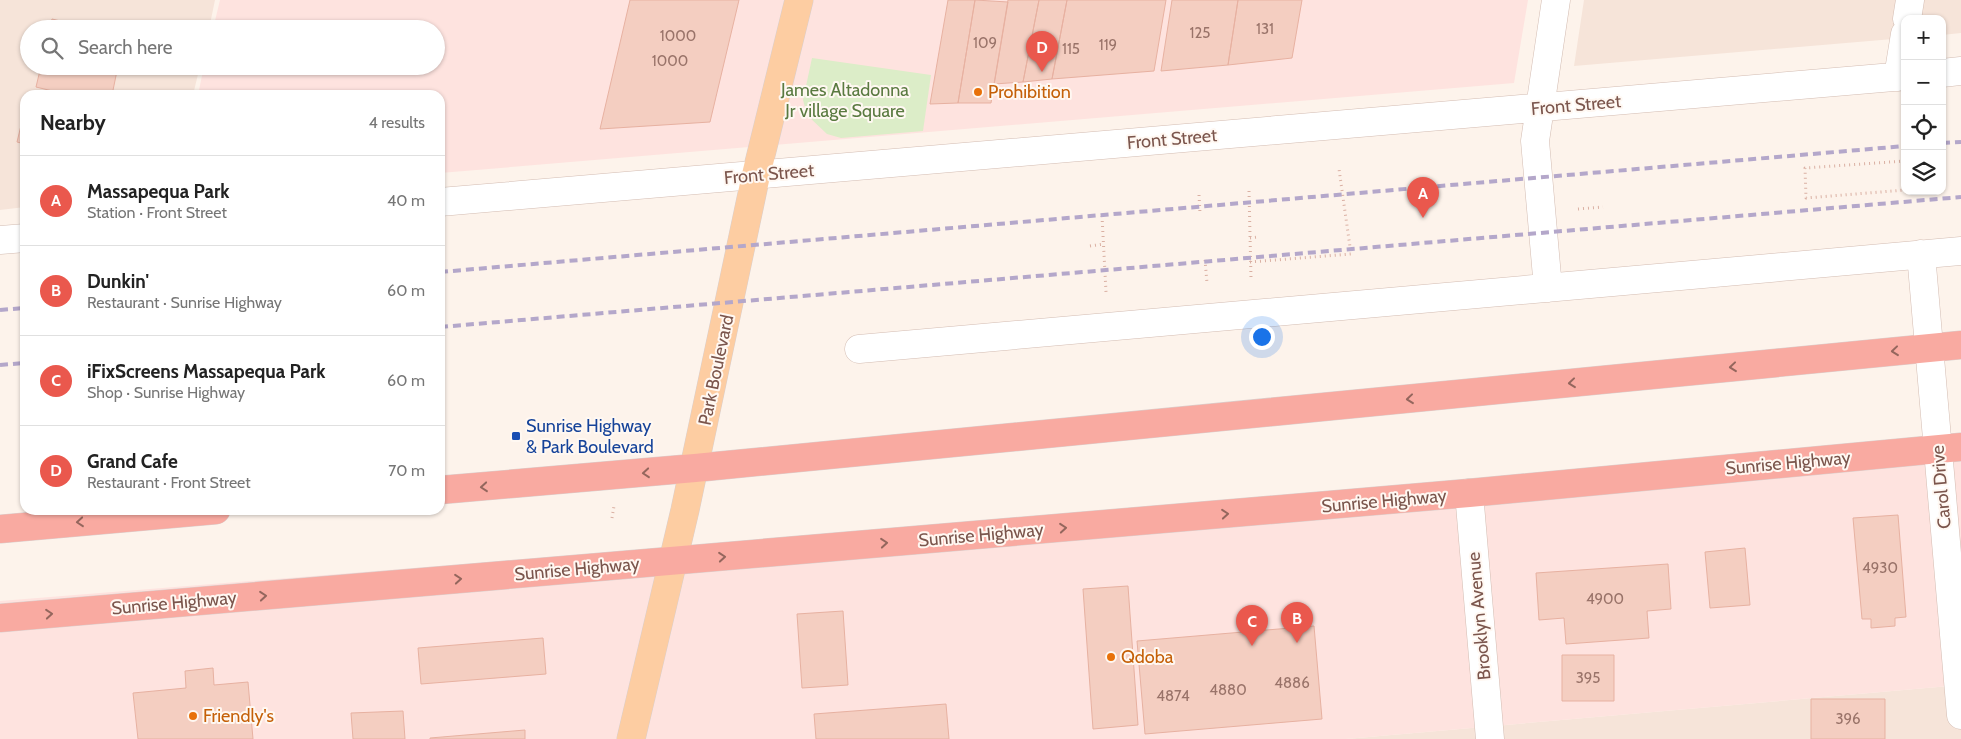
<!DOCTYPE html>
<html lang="en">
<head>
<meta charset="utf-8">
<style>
	body { margin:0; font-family:Cabin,sans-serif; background:#f6f6f6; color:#222 }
	.controls { position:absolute; right:15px; top:15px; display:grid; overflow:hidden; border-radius:10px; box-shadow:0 1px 4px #0004 }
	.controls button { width:45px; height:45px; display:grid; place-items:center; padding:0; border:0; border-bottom:1px solid #e0e0e0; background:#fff; color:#222; font:25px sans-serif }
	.you { position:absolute; left:1261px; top:336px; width:18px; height:18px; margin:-12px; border:4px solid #fff; border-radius:50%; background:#1a73e8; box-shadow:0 0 0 8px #1a73e833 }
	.badge { display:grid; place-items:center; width:32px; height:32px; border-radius:50%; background:#ea584d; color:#fff; font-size:16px; font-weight:700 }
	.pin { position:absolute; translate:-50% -41px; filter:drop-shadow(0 1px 2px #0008) }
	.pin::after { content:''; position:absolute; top:26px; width:18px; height:15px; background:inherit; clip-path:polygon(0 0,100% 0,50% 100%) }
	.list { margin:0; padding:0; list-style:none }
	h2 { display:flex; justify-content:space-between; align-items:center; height:65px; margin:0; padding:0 20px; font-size:21px }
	h2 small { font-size:16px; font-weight:400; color:#767676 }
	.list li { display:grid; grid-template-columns:32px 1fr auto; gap:15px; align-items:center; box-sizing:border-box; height:90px; padding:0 20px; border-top:1px solid #e0e0e0 }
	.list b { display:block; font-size:19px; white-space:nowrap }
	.list p { margin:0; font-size:16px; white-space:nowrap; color:#767676 }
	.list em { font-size:16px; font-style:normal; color:#767676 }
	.icon { flex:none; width:28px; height:28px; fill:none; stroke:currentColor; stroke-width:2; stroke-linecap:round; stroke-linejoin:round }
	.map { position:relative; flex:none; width:1961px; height:739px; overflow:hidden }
	.search { position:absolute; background:#fff; box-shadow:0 1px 4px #0004; left:20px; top:20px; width:425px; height:55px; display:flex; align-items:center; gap:12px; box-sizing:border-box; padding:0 18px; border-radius:28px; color:#767676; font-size:19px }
	.panel { position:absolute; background:#fff; box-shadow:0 1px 4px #0004; left:20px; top:90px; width:425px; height:425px; border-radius:15px }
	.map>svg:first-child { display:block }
	.residential { fill:#f6e4d9 }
	.commercial { fill:#fee3df }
	.green { fill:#dcedc8 }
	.building { fill:#f4cec1; stroke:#e7b1a1 }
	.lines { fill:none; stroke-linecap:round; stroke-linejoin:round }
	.minor-casing { stroke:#d3bcb2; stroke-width:29 }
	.major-casing { stroke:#dacfcd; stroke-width:29 }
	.highway-casing { stroke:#dacfcd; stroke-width:29 }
	.path { stroke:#dab0a3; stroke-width:3; stroke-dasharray:1 4; stroke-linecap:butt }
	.minor { stroke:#fff; stroke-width:28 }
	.major { stroke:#fdcda2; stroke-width:28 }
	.highway { stroke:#f9aaa1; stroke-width:28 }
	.rail { stroke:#b4a7ca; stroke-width:4; stroke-dasharray:8 5; stroke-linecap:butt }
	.oneway { stroke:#94665d }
	.food-dot { fill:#e8710a; stroke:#fff8f2; stroke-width:2 }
	.transit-dot { fill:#1a4fb4; stroke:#fff8f2; stroke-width:2 }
	.labels { text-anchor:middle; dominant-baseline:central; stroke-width:4; stroke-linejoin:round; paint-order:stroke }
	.number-label { font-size:15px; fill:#997369 }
	.park-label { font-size:18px; fill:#5a7a40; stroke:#fff8f2 }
	.food-label { font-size:18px; fill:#c56008; stroke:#fff8f2; text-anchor:start }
	.street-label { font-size:18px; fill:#7b554c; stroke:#fff8f2 }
	.transit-label { font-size:18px; fill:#164399; stroke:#fff8f2; text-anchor:start }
</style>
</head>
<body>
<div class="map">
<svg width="1961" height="739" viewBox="0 0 1961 739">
	<rect width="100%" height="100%" fill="#fdf3eb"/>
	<path class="residential" d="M0,0H215L209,29H29V66H200L193,95H25V207L0,210Z
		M1584,0H1961V33L1942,35V19H1905V38L1574,66Z
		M1961,685V739H1346Z"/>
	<path class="commercial" d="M220,0H1528L1514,83L440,173V95H198L204,66H436V29H213Z
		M1961,444V685L1346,739H0V601Z"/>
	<path class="green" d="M812,58L931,75L923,131L841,138L827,134L807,115L803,100Z"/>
	<path class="building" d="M630,0H739L710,122L600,129Z
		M948,0H975L958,103L930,104Z
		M975,0L1008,2L991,103H958Z
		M1008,0H1039L1023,82L994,84Z
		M1039,0H1067L1052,79L1023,82Z
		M1067,0H1166L1154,71L1052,79Z
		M1172,0H1238L1228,65L1161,71Z
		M1238,0H1302L1292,58L1228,65Z
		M52,19L94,29H49Z
		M41,66H118L112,95H69L36,87Z
		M25,109V144L17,142Z
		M1898,515L1906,617L1895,618V626L1871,628V619H1862L1853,518Z
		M1745,548L1750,605L1710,608L1705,552Z
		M1668,564L1671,609L1647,611L1649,638L1566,644L1564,618L1539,620L1536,573Z
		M1128,586L1138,725L1093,729L1083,589Z
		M843,611L848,685L802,688L797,614Z
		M1314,626L1322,719L1145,734L1137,641Z
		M543,638L546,674L421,684L418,648Z
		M1562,655H1614V701H1562Z
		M213,668L214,685L248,682L253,739H138L133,693L186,688L185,671Z
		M1811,699H1885V739H1811Z
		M946,704L949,739H816L814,714Z
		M403,711L405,739H353L351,713Z
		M525,730V739H430V738Z"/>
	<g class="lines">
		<g class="minor-casing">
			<path id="minor" d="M1907,19L1910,0
				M1942,73L1961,71
				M1898,77L1905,34
				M440,202L1905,76
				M0,240L25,238
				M1921,254L1961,715
				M1548,288L1535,141L1556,0
				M859,349L1961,251
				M1469,493L1490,739"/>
		</g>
		<g class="major-casing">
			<path id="major" d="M631,739L685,510L756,175L799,0"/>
		</g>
		<g class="highway-casing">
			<path id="highway" d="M440,490L695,468L1961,345
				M0,529L216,510
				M0,618L1469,493L1961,447"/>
		</g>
		<path class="path" d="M1905,161L1805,168L1806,198L1905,190
			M1904,175H1905
			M1249,191L1251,278
			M1199,195L1200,213
			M1578,209L1603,207
			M1102,216L1106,292
			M1250,238L1258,237
			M1090,246L1104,244
			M1205,260L1207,283
			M1250,262L1351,254L1339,169
			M612,518L614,506"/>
		<use href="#minor" class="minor"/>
		<use href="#major" class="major"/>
		<use href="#highway" class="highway"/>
		<path class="rail" d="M1942,143L1961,142
			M440,272L1905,146
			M0,310L25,308
			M440,327L1961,197
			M0,365L25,363"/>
	</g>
	<defs><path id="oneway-chevron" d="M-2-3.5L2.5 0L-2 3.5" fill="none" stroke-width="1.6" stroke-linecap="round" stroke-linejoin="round" transform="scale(1.25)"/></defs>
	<g class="oneway">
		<use href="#oneway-chevron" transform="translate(1895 351) rotate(174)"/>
		<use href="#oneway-chevron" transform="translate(1733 367) rotate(174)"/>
		<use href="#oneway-chevron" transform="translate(1572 383) rotate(174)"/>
		<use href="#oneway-chevron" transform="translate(1410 399) rotate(174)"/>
		<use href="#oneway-chevron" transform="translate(646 473) rotate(175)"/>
		<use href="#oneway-chevron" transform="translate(484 487) rotate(175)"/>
		<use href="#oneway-chevron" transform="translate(1225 514) rotate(-5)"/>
		<use href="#oneway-chevron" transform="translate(80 522) rotate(175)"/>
		<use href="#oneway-chevron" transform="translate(1063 528) rotate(-5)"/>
		<use href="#oneway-chevron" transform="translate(884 543) rotate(-5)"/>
		<use href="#oneway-chevron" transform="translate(722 557) rotate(-5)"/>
		<use href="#oneway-chevron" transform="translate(458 579) rotate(-5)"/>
		<use href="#oneway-chevron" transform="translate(263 596) rotate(-5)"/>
		<use href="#oneway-chevron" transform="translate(49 614) rotate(-5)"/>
	</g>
	<g class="food-dot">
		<circle cx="978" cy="92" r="5"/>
		<circle cx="1111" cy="657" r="5"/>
		<circle cx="193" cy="716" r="5"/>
	</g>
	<rect class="transit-dot" x="511" y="431" width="10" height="10" rx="2.5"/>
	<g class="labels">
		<g class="number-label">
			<text x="1265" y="29">131</text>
			<text x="1200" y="33">125</text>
			<text x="678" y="36">1000</text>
			<text x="985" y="43">109</text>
			<text x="1108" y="45">119</text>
			<text x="1071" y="49">115</text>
			<text x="670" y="61">1000</text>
			<text x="1880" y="568">4930</text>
			<text x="1605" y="599">4900</text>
			<text x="1588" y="678">395</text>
			<text x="1292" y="683">4886</text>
			<text x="1228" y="690">4880</text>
			<text x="1173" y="696">4874</text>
			<text x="1848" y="719">396</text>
		</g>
		<g class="park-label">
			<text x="845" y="90">James Altadonna<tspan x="845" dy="21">Jr village Square</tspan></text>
		</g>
		<g class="food-label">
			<text x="988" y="92">Prohibition</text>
			<text x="1121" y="657">Qdoba</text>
			<text x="203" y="716">Friendly's</text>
		</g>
		<g class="street-label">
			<text transform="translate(1576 105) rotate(-5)">Front Street</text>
			<text transform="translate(1172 139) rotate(-5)">Front Street</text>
			<text transform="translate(769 174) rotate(-5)">Front Street</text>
			<text transform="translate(716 370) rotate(-78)">Park Boulevard</text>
			<text transform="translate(1788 463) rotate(-5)">Sunrise Highway</text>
			<text transform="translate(1941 487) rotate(-95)">Carol Drive</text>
			<text transform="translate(1384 501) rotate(-5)">Sunrise Highway</text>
			<text transform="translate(981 535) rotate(-5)">Sunrise Highway</text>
			<text transform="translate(577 569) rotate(-5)">Sunrise Highway</text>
			<text transform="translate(174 603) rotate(-5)">Sunrise Highway</text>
			<text transform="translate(1479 616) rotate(-95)">Brooklyn Avenue</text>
		</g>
		<g class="transit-label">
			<text x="526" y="426">Sunrise Highway<tspan x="526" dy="21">&amp; Park Boulevard</tspan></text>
		</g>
	</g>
</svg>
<div class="controls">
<button>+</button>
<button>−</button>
<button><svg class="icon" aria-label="locate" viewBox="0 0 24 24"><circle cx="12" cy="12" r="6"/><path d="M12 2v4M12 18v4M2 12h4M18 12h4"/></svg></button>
<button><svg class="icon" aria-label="layers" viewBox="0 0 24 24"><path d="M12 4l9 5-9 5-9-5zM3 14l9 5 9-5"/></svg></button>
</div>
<div class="you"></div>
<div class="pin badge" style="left:1423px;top:218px">A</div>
<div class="pin badge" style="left:1297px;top:643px">B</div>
<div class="pin badge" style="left:1252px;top:646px">C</div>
<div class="pin badge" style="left:1042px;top:72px">D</div>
<div class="search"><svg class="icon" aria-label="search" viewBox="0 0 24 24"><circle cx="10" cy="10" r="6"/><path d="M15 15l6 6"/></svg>Search here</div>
<section class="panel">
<h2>Nearby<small>4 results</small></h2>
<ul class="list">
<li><span class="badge">A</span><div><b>Massapequa Park</b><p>Station · Front Street</p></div><em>40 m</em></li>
<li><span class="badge">B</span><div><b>Dunkin'</b><p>Restaurant · Sunrise Highway</p></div><em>60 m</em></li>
<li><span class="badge">C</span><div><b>iFixScreens Massapequa Park</b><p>Shop · Sunrise Highway</p></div><em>60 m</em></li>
<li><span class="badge">D</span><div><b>Grand Cafe</b><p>Restaurant · Front Street</p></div><em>70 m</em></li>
</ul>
</section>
</div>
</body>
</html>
